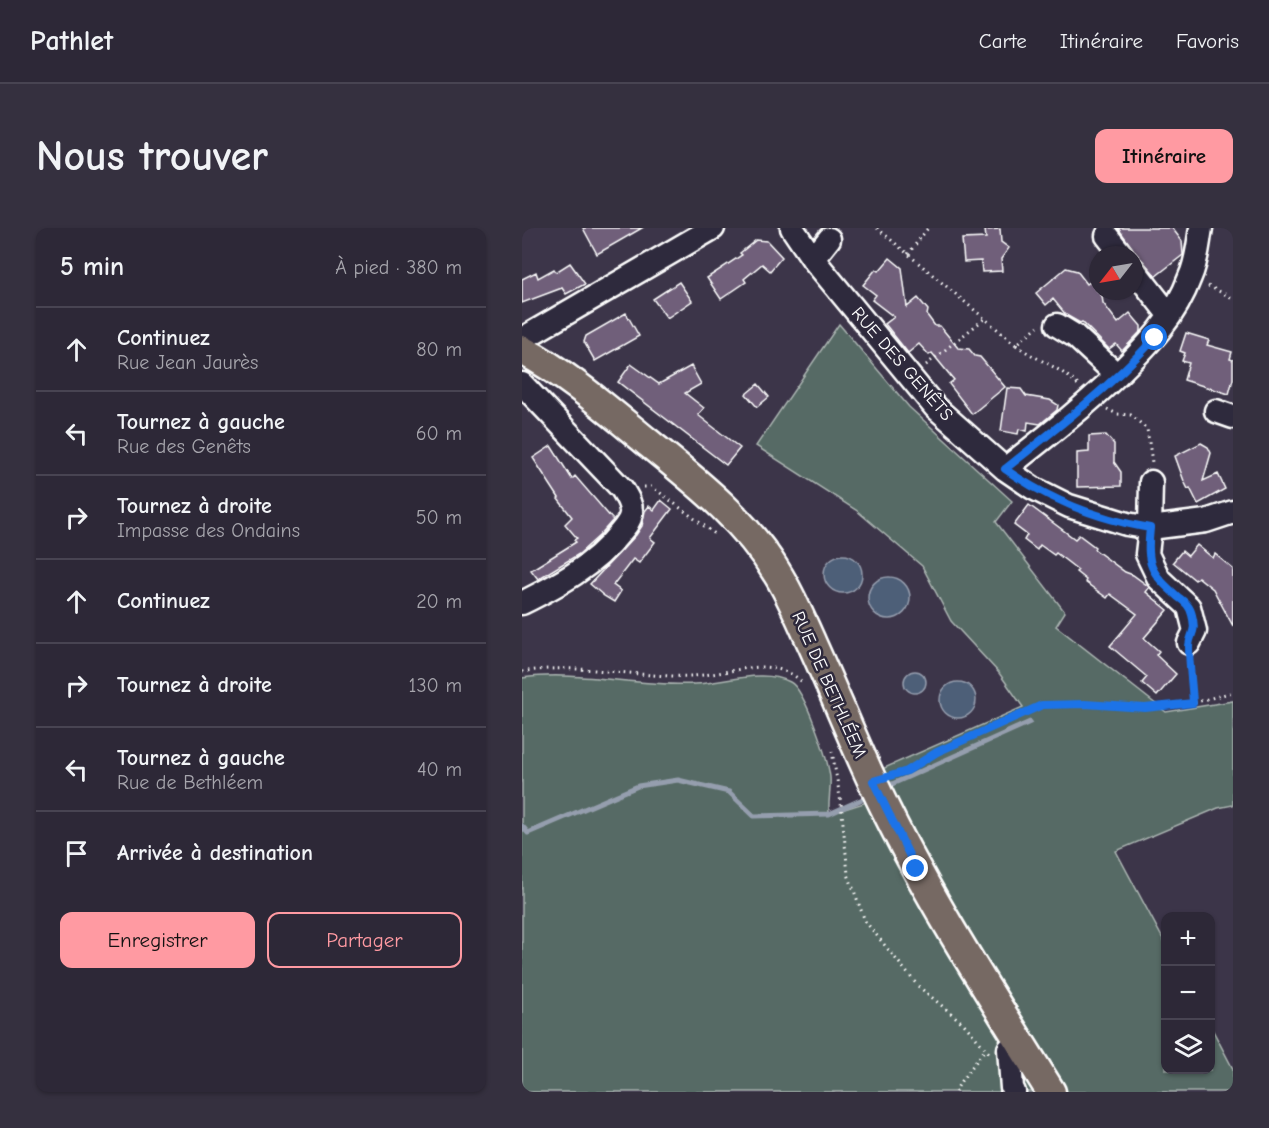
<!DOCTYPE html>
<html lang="fr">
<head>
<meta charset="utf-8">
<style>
	body { margin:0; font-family:"Comic Neue",sans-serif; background:#35303f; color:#f1f3f6 }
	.controls { position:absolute; right:18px; bottom:18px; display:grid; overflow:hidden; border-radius:12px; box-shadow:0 2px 4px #0004 }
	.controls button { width:54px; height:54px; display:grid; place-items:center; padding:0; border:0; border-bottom:2px solid #484452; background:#2d2837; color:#f1f3f6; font:30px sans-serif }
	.compass { position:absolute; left:567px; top:18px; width:54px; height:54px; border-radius:50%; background:#2d2837; box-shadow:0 2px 4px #0004; rotate:239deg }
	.stop { position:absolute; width:18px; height:18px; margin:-14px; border:4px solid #1a73e8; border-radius:50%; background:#fff }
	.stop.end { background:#1a73e8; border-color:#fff; box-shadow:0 2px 6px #0008 }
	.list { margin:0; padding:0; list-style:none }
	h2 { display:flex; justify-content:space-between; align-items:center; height:78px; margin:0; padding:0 24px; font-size:26px }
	h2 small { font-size:20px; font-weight:400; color:#a7a6ad }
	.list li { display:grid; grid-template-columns:39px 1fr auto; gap:18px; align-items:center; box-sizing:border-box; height:84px; padding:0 24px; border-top:2px solid #484452 }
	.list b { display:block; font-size:22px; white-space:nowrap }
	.list p { margin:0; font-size:20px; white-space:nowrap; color:#a7a6ad }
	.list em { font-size:20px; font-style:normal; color:#a7a6ad }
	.actions { display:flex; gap:12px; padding:18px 24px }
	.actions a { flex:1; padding:14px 0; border:2px solid #ff9aa2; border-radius:12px; text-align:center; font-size:21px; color:#ff9aa2 }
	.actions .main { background:#ff9aa2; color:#111 }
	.icon { flex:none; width:33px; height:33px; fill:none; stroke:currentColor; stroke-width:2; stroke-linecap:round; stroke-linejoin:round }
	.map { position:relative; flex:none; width:711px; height:864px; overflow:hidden; border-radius:12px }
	header { display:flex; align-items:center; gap:36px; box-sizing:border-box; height:84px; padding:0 30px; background:#2d2837; border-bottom:2px solid #484452 }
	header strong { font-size:28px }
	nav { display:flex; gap:33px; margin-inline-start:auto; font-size:21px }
	.intro { display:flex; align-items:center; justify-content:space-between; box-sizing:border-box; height:144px; padding:0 36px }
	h1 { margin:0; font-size:42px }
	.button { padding:15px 27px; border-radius:12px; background:#ff9aa2; color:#111; font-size:21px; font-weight:700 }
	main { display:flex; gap:36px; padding:0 36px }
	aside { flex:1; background:#2d2837; border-radius:12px; box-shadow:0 2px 4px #0004 }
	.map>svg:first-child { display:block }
	.green { fill:#576b65; stroke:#abb5b2; stroke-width:1.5 }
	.water { fill:#4e5e78; stroke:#959eae; stroke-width:1.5 }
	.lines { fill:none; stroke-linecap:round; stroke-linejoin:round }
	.stream { stroke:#959eae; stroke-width:5 }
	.building { fill:#6f5f7a; stroke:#fff; stroke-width:1.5 }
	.minor-casing { stroke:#fff; stroke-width:27 }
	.major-casing { stroke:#fff; stroke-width:33 }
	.path { stroke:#fff; stroke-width:3; stroke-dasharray:1.5 4.5; stroke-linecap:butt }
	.minor { stroke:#2f2a3d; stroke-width:22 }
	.major { stroke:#766964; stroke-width:28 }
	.route { stroke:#1a73e8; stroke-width:8 }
	.labels { text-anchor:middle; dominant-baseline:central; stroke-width:5; stroke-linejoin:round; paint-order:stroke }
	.street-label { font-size:18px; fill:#fff; stroke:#2f2a3d }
</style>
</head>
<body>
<header>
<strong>Pathlet</strong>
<nav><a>Carte</a><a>Itinéraire</a><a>Favoris</a></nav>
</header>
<div class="intro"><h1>Nous trouver</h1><a class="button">Itinéraire</a></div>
<main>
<aside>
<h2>5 min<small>À pied · 380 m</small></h2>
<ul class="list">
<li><svg class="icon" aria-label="ahead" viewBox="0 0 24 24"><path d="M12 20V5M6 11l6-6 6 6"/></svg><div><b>Continuez</b><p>Rue Jean Jaurès</p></div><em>80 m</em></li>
<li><svg class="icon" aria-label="left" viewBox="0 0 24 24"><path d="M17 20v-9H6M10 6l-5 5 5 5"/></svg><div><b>Tournez à gauche</b><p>Rue des Genêts</p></div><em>60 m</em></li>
<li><svg class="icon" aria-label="right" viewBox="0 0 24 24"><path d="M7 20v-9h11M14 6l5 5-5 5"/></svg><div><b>Tournez à droite</b><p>Impasse des Ondains</p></div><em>50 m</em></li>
<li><svg class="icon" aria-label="ahead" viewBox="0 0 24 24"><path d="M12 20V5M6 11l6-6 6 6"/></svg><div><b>Continuez</b></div><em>20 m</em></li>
<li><svg class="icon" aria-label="right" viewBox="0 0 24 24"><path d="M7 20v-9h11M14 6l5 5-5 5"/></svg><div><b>Tournez à droite</b></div><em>130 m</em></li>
<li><svg class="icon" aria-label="left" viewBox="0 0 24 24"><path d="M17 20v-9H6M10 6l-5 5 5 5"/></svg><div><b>Tournez à gauche</b><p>Rue de Bethléem</p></div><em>40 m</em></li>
<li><svg class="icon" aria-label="arrive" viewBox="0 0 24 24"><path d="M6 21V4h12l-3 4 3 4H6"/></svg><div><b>Arrivée à destination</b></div></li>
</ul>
<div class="actions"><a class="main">Enregistrer</a><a>Partager</a></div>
</aside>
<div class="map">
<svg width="711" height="864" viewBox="0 0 711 864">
	<rect width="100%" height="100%" fill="#3c3549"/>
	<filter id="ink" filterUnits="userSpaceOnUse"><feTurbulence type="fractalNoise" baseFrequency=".0167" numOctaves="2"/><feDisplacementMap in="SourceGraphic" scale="12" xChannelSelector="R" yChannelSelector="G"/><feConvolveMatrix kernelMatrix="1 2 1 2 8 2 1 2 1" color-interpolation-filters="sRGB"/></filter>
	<g filter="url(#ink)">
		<path class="green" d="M317,96L387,179L490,273L474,294L543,384L534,398L644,484L711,473V577L696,580L594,623L643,715L644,842H688L689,799L711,841V864H0V450C57,442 117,459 173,456C202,455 241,440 268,454C283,461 306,532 308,549C309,561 306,574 307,586L342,575L360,541L501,479L477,445L429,393L400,338L334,282L234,218Z"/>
		<path class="water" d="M302 346a19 19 0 1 1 38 0a19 19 0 1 1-38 0Z
			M346 370a21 21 0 1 1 42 0a21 21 0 1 1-42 0Z
			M382 454a11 11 0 1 1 22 0a11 11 0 1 1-22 0Z
			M418 472a18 18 0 1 1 36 0a18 18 0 1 1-36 0Z"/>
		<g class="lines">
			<path class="stream" d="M368,557L508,494
				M0,598L6,605L116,558L156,552L207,564L232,588L307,586L343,570"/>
		</g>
		<path class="building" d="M61,0H120L75,26Z
			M596,0H650L660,13L661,27L634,48L613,24Z
			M478,1L479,14L487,20L479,31L480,43L460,44L459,33L442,34L440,11L464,10L463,2Z
			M234,12L245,13L260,29L248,43L240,36L222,51L224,54L199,71L185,50L220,27L218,25Z
			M368,30L380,40L385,79L396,70L406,82L405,87L413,98H418L436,120L447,121L453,128L458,129L483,159L450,186L427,156L432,152L410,125L407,127L397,116L386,125L363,96L372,89L350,72L354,67L341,57L354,41L357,43Z
			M48,35L63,56L44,66L40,60L0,75V51L14,44L16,50L32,41L34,44Z
			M544,40L555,43L565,56L568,54L580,68L581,75L596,95L608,85L619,98V103L600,123L594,116L587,121L560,94L558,95L544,87L531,71L524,77L514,65Z
			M157,54L170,73L145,90L131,71Z
			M104,85L117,108L73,133L62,114L64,108Z
			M664,105L687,112L685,117L710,124L708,131L711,132V151L707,166L662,152L667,135L660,133L663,125L658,123Z
			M109,136L137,156L169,138L179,156L163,165L182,180L176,187L218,220L204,237L96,154Z
			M236,156L247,169L235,179L224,166Z
			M485,160L499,161L504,168L528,172L536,177L535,182L518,196L506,194L505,203L497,201L496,206L479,203Z
			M584,207L592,216V234L599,244V258L555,259V225L567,224V208Z
			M679,215L686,219L689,225L681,253L696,246L703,261L676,276L668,260L666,261L662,253L653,228Z
			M29,218L50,251L53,248L91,292L77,308L57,326L16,351L9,342L54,314L52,312L55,310L43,296L50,289L36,271L37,270L11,230Z
			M139,272L150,281L128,310L133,314L117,335L111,331L91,357L99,363L92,374L82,368L68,356L114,307L120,298L123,283L127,278L132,282Z
			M507,277L553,311L557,307L573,319L572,321L603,344L611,347L626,358L627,360L624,364L646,382L622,410L637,423L634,427L654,446L635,468L620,455L625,449L588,418L615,386L588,366L585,370L563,354L564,352L554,344L556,342L534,325L532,327L518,317L515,322L502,312L505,307L492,297Z
			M675,317L691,330L693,326L711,341V398L691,361L676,349L673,352L651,334L660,323L666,328Z"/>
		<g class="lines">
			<g class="minor-casing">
				<path id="minor" d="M270,0L291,31L413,179L483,241L511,260L547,278L605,296L628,300L684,293L711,284
					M585,8L600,27
					M291,31L307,11
					M612,42L648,88
					M535,97L553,108L595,147
					M0,111L191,0
					M0,156L100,261C105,269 110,277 109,286C108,294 102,300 97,306C72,338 36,357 0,375
					M694,183L711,189
					M483,241C521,211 560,181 595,147C626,117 653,90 668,49C675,34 676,17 679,0
					M629,254L628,300L625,326L637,351L667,379L673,403L667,415
					M492,864L490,860L487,821L500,816"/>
			</g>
			<g class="major-casing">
				<path id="major" d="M0,122C45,146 85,181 124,213C172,252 223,291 255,345C269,367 279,392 290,416C315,471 337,528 364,582C412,680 472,772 529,864"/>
			</g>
			<path class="path" d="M355,0L494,117L516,98
				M386,26L406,0
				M686,58L711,70
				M494,117C517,134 536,137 557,158
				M404,137L462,91
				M585,181L595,186L609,187L625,201L630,234
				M122,259H129L133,261L193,306
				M668,434L671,475
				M0,444C56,434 114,450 170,448C193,447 216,440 239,439C254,439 271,444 281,455
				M310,523L319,575L326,646L343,693L396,758L442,796L467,825
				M371,547L385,543L415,524L520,477L563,476L623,480L671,475L711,464
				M433,864L439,853L463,822"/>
			<use href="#minor" class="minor"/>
			<use href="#major" class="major"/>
		</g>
	</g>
	<g class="lines" filter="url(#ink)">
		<path class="route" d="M394,641L351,553L385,543L415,524L520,477L563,476L623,480L671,475C670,456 667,437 667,418C668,405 675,405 670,387C668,378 663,374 656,369C628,344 624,337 628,300C575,291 527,272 483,241C535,200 588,159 633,110"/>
	</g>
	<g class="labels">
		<g class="street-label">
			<text transform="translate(380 136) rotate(49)">RUE DES GENÊTS</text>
			<text transform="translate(307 457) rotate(66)">RUE DE BETHLÉEM</text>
		</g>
	</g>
</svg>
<div class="controls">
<button>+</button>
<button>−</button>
<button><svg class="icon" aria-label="layers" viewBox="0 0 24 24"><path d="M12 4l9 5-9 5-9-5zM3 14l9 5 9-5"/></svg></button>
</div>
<svg class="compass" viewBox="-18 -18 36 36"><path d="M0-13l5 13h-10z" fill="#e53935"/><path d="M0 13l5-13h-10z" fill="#a7a6ad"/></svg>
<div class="stop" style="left:633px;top:110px"></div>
<div class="stop end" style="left:394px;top:641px"></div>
</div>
</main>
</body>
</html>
